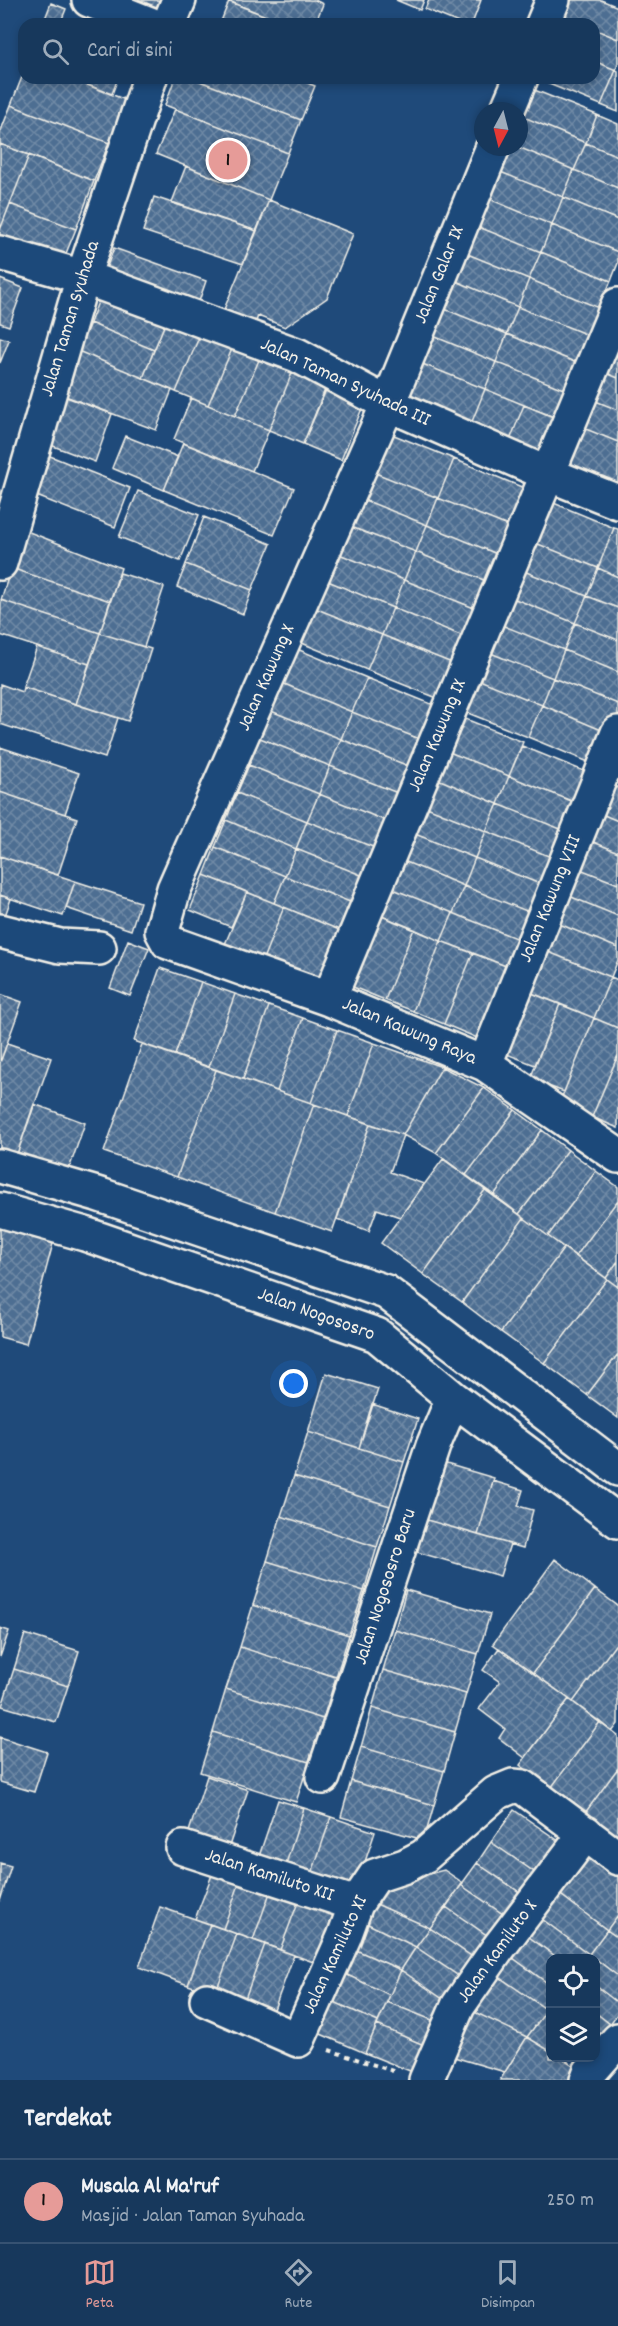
<!DOCTYPE html>
<html lang="id">
<head>
<meta charset="utf-8">
<style>
	body { margin:0; font-family:Dekko,sans-serif; background:#203f62; color:#f1f3f6 }
	.controls { position:absolute; right:18px; bottom:18px; display:grid; overflow:hidden; border-radius:12px; box-shadow:0 3px 9px #0003 }
	.controls button { width:54px; height:54px; display:grid; place-items:center; padding:0; border:0; border-bottom:2px solid #365272; background:#17385c; color:#f1f3f6; font:30px sans-serif }
	.compass { position:absolute; left:474px; top:102px; width:54px; height:54px; border-radius:50%; background:#17385c; box-shadow:0 3px 9px #0003; rotate:187deg }
	.you { position:absolute; left:294px; top:1384px; width:21px; height:21px; margin:-15px; border:4px solid #fff; border-radius:50%; background:#1a73e8; box-shadow:0 0 0 9px #1a73e833 }
	.badge { display:grid; place-items:center; width:39px; height:39px; border-radius:50%; background:#e69b98; color:#111; font-size:20px; font-weight:700 }
	.pin { position:absolute; translate:-50% -50%; border:3px solid #fff; box-shadow:0 2px 6px #0006 }
	.list { margin:0; padding:0; list-style:none }
	h2 { display:flex; justify-content:space-between; align-items:center; height:78px; margin:0; padding:0 24px; font-size:26px }
	h2 small { font-size:20px; font-weight:400; color:#9eacbb }
	.list li { display:grid; grid-template-columns:39px 1fr auto; gap:18px; align-items:center; box-sizing:border-box; height:84px; padding:0 24px; border-top:2px solid #365272 }
	.list b { display:block; font-size:22px; white-space:nowrap }
	.list p { margin:0; font-size:20px; white-space:nowrap; color:#9eacbb }
	.list em { font-size:20px; font-style:normal; color:#9eacbb }
	.icon { flex:none; width:33px; height:33px; fill:none; stroke:currentColor; stroke-width:2; stroke-linecap:round; stroke-linejoin:round }
	.map { position:relative; flex:none; width:618px; height:2080px; overflow:hidden }
	.search { position:absolute; background:#17385c; box-shadow:0 3px 9px #0003; left:18px; right:18px; top:18px; height:66px; display:flex; align-items:center; gap:15px; box-sizing:border-box; padding:0 21px; border-radius:18px; color:#9eacbb; font-size:22px }
	.sheet { height:162px; background:#17385c }
	nav { display:flex; justify-content:space-around; align-items:center; box-sizing:border-box; height:84px; border-top:2px solid #365272; background:#17385c; font-size:16px; color:#9eacbb }
	nav a { display:grid; justify-items:center; gap:3px }
	nav .on { color:#e69b98 }
	.map>svg:first-child { display:block }
	.building { fill:url(#building-cross-hatch); stroke:#f4f1e8; stroke-width:1.5 }
	.lines { fill:none; stroke-linecap:round; stroke-linejoin:round }
	.minor-casing { stroke:#f4f1e8; stroke-width:38 }
	.path { stroke:#f4f1e8; stroke-width:4; stroke-dasharray:4.5 4.5; stroke-linecap:butt }
	.minor { stroke:#1f4a7a; stroke-width:33 }
	.labels { text-anchor:middle; dominant-baseline:central; stroke-width:6; stroke-linejoin:round; paint-order:stroke }
	.street-label { font-size:20px; fill:#f4f1e8; stroke:#1f4a7a }
</style>
</head>
<body>
<div class="map">
<svg width="618" height="2080" viewBox="0 0 618 2080">
	<defs>
		<pattern id="building-cross-hatch" width="8" height="8" patternUnits="userSpaceOnUse" patternTransform="scale(1.5)"><rect width="8" height="8" fill="#4d6e92"/><path d="M0 0l8 8M0 8l8-8" fill="none" stroke="#708aa6"/></pattern>
	</defs>
	<rect width="100%" height="100%" fill="#1f4a7a"/>
	<filter id="ink" filterUnits="userSpaceOnUse"><feTurbulence type="fractalNoise" baseFrequency=".0167" numOctaves="2"/><feDisplacementMap in="SourceGraphic" scale="12" xChannelSelector="R" yChannelSelector="G"/><feConvolveMatrix kernelMatrix="1 2 1 2 8 2 1 2 1" color-interpolation-filters="sRGB"/></filter>
	<g filter="url(#ink)">
		<path class="building" d="M104,0H164L157,20Z
			M225,0H315L323,4L315,24H286Z
			M396,0H424L420,10Z
			M429,0H481L472,24H461L425,9Z
			M563,0H601L618,7V39L594,29V24H581L557,14Z
			M229,1L286,24H220Z
			M51,3L66,9L60,24H43Z
			M594,29L618,39V64L616,70L594,61Z
			M594,61L616,70L601,105L534,78H594Z
			M616,70L618,71V112L601,105Z
			M24,72V78H69L126,100L109,143L11,105Z
			M69,78H118L112,94Z
			M175,78H192L301,120L288,153L165,105Z
			M198,78H295L315,86L301,120L197,80Z
			M527,87L597,115L586,143L519,115Z
			M11,105L109,143L94,181L0,144V133Z
			M175,109L288,153L269,200L156,154Z
			M519,115L586,143L574,170L518,147Z
			M597,115L618,124V156L586,143Z
			M586,143L618,156V188L574,170Z
			M0,144L29,155L0,230Z
			M502,147H518L574,170L563,197L493,169Z
			M29,155L94,181L76,229L10,204Z
			M186,166L269,200L257,231L172,202Z
			M493,169L563,197L552,225L482,196Z
			M574,170L618,188V220L563,197Z
			M482,196L552,225L541,252L471,224Z
			M154,197L257,231L243,264L143,231Z
			M563,197L618,220V252L552,225Z
			M269,200L353,234L327,298L285,327L258,316L252,332L220,319Z
			M10,204L76,229L62,263L0,239V230Z
			M471,224L541,252L529,279L460,251Z
			M552,225L618,252V263L611,281L541,252Z
			M114,248L206,281L196,310L103,277Z
			M460,251L529,279L518,307L449,278Z
			M541,252L611,281L599,308L529,279Z
			M449,278L518,307L507,334L437,306Z
			M0,279L23,288L9,326L0,323Z
			M529,279L599,308L588,335L518,307Z
			M101,294L166,321L154,350L90,323Z
			M437,306L507,334L496,362L426,333Z
			M518,307L588,335L577,363L507,334Z
			M166,321L200,335L176,392L143,378Z
			M90,323L154,350L143,378L78,351Z
			M426,333L496,362L485,389L415,361Z
			M507,334L577,363L566,390L496,362Z
			M200,335L232,349L208,405L176,392Z
			M0,337L9,340L0,363Z
			M618,346V378L599,370Z
			M232,349L259,360L235,416L208,405Z
			M78,351L172,390L156,430L60,394Z
			M259,360L292,373L269,430L235,416Z
			M415,361L485,389L471,424L401,396Z
			M496,362L566,390L554,417L485,389Z
			M599,370L618,378V410L588,398Z
			M292,373L326,387L303,444L269,430Z
			M485,389L524,405L510,440L471,424Z
			M326,390L363,406L341,460L303,444Z
			M66,397L112,414L95,462L48,444Z
			M191,398L269,430L252,471L174,439Z
			M588,398L618,410V442L576,425Z
			M524,405L558,419L544,454L510,440Z
			M576,425L618,442V493L558,469Z
			M384,431L454,459L438,498L368,470Z
			M125,436L178,457L164,490L112,468Z
			M183,443L294,488L274,535L164,490Z
			M45,454L130,488L115,527L29,493Z
			M454,459L524,488L508,526L438,498Z
			M368,470L438,498L427,525L357,497Z
			M138,491L199,515L180,561L119,537Z
			M357,497L427,525L416,552L346,525Z
			M438,498L508,526L497,554L427,525Z
			M544,499L614,528L598,568L528,540Z
			M204,517L271,544L252,590L186,564Z
			M346,525L416,552L404,580L334,552Z
			M427,525L497,554L486,581L416,552Z
			M614,528L618,529V577L598,568Z
			M24,530L121,568L110,601L11,568Z
			M528,540L598,568L587,596L516,568Z
			M334,552L404,580L393,608L323,579Z
			M416,552L486,581L474,608L404,580Z
			M186,564L252,590L243,614L177,587Z
			M11,568L110,601L100,633L1,600Z
			M516,568L587,596L575,623L505,595Z
			M598,568L618,577V608L587,596Z
			M120,573L164,587L144,647L100,633Z
			M323,579L393,608L382,635L312,607Z
			M404,580L474,608L463,636L393,608Z
			M505,595L575,623L564,650L494,622Z
			M587,596L618,608V640L575,623Z
			M1,600L100,633L89,664L0,635Z
			M312,607L382,635L367,670L297,641Z
			M393,608L463,636L452,663L382,635Z
			M494,622L564,650L553,678L483,650Z
			M575,623L618,640V672L564,650Z
			M100,633L151,649L128,721L76,704Z
			M382,635L452,663L437,698L367,670Z
			M37,647L89,664L76,704L23,687Z
			M297,649L367,678L352,712L282,683Z
			M483,650L553,678L542,705L472,677Z
			M564,650L618,672V704L553,678Z
			M472,677L542,705L528,737L458,709Z
			M367,678L436,706L422,740L352,712Z
			M553,678L618,704V717L611,734L542,705Z
			M282,683L352,712L341,739L271,711Z
			M0,684L22,692L23,687L118,718L105,758L0,724Z
			M542,705L611,734L598,766L528,737Z
			M271,711L341,739L330,766L260,738Z
			M352,712L422,740L411,767L341,739Z
			M453,714L523,742L509,776L439,748Z
			M260,738L330,766L319,794L249,765Z
			M341,739L411,767L400,794L330,766Z
			M522,746L591,774L579,804L509,776Z
			M0,747L79,773L65,814L0,792Z
			M439,748L509,776L498,804L428,775Z
			M249,765L319,794L307,821L237,793Z
			M330,766L400,794L389,822L319,794Z
			M428,775L498,804L486,831L417,803Z
			M509,776L579,804L568,832L498,804Z
			M609,785L618,788V821L597,812Z
			M0,792L77,818L58,875L0,856Z
			M237,793L307,821L296,849L226,820Z
			M319,794L389,822L378,849L307,821Z
			M417,803L486,831L475,858L405,830Z
			M498,804L568,832L556,859L486,831Z
			M597,812L618,821V852L586,839Z
			M226,820L296,849L285,876L215,847Z
			M307,821L378,849L366,877L296,849Z
			M405,830L475,858L464,886L394,857Z
			M486,831L556,859L545,886L475,858Z
			M586,839L618,852V884L575,867Z
			M215,847L285,876L274,903L204,875Z
			M296,849L366,877L355,904L285,876Z
			M0,856L75,881L63,916L0,895Z
			M394,857L464,886L453,913L383,885Z
			M475,858L545,886L534,914L464,886Z
			M575,867L618,884V916L564,894Z
			M204,875L247,892L231,927L190,910Z
			M285,876L355,904L344,932L274,903Z
			M75,881L140,902L131,930L66,908Z
			M383,885L453,913L441,941L372,912Z
			M464,886L534,914L523,941L453,913Z
			M247,892L284,907L263,959L225,944Z
			M564,894L618,916V948L552,921Z
			M0,895L11,899L1,927L0,926Z
			M284,907L344,932L322,983L263,959Z
			M372,912L414,929L385,1000L343,983Z
			M453,913L523,941L511,968L441,941Z
			M552,921L618,948V960L611,977L541,949Z
			M414,929L441,941L413,1011L385,1000Z
			M128,940L149,948L130,996L110,988Z
			M441,941L473,953L444,1024L413,1011Z
			M541,949L611,977L594,1018L524,990Z
			M473,953L511,968L482,1040L444,1024Z
			M160,968L201,982L175,1055L134,1041Z
			M611,977L618,980V1028L594,1018Z
			M201,982L235,994L209,1067L175,1055Z
			M524,990L560,1004L535,1065L499,1051Z
			M0,994L22,1002L0,1063Z
			M235,994L269,1006L243,1079L209,1067Z
			M560,1004L594,1018L564,1092L530,1079Z
			M269,1006L303,1018L277,1091L243,1079Z
			M303,1018L337,1030L311,1103L277,1091Z
			M594,1018L618,1028V1055L592,1117L559,1104Z
			M337,1030L374,1043L348,1116L311,1103Z
			M7,1043L51,1058L15,1160L0,1154V1063Z
			M374,1043L442,1067L403,1135L348,1116Z
			M142,1044L216,1070L177,1177L104,1152Z
			M618,1055V1128L592,1117Z
			M442,1067L484,1088L436,1153L403,1135Z
			M216,1070L314,1104L275,1212L177,1177Z
			M484,1088L515,1110L466,1175L436,1153Z
			M34,1104L85,1123L66,1178L15,1160Z
			M314,1104L370,1124L332,1232L275,1212Z
			M515,1110L542,1130L494,1195L466,1175Z
			M370,1124L403,1135L390,1172L424,1184L400,1217L377,1209L369,1231L337,1219Z
			M542,1130L568,1150L519,1214L494,1195Z
			M568,1150L596,1171L548,1236L519,1214Z
			M443,1159L485,1190L423,1274L381,1243Z
			M596,1171L618,1187V1200L576,1256L548,1236Z
			M485,1190L524,1218L462,1302L423,1274Z
			M618,1200V1261L606,1278L576,1256Z
			M524,1218L564,1248L501,1332L462,1302Z
			M0,1222L55,1236L26,1344L0,1337Z
			M564,1248L607,1279L544,1363L501,1332Z
			M618,1261V1287L606,1278Z
			M607,1279L618,1287V1354L587,1395L544,1363Z
			M618,1354V1418L587,1395Z
			M326,1373L378,1389L359,1448L308,1432Z
			M372,1404L418,1419L404,1462L359,1448Z
			M308,1432L404,1462L390,1506L294,1476Z
			M443,1463L494,1478L478,1535L427,1520Z
			M294,1476L390,1506L377,1547L281,1516Z
			M493,1481L523,1490L518,1506L533,1510L523,1548L478,1535Z
			M281,1516L377,1547L364,1591L267,1561Z
			M427,1520L510,1544L500,1576L417,1552Z
			M555,1559L595,1589L533,1673L493,1644Z
			M267,1561L364,1591L349,1635L253,1605Z
			M595,1589L618,1606V1641L573,1702L533,1673Z
			M406,1590L490,1614L478,1654L395,1630Z
			M253,1605L349,1635L336,1677L240,1647Z
			M0,1628L9,1631L0,1657Z
			M395,1630L478,1654L466,1694L383,1670Z
			M25,1634L79,1651L68,1686L14,1669Z
			M618,1641V1724L612,1732L573,1702Z
			M240,1647L336,1677L323,1719L226,1689Z
			M499,1648L569,1699L525,1758L499,1738L505,1729L479,1709L500,1682L483,1670Z
			M14,1669L68,1686L56,1722L2,1706Z
			M383,1670L466,1694L455,1732L372,1708Z
			M226,1689L323,1719L309,1762L213,1732Z
			M569,1699L600,1722L551,1788L520,1765Z
			M372,1708L455,1732L444,1771L361,1747Z
			M600,1722L618,1736V1768L585,1813L551,1788Z
			M213,1732L309,1762L296,1802L200,1772Z
			M0,1737L47,1752L34,1792L0,1782Z
			M361,1747L444,1771L434,1805L351,1781Z
			M618,1768V1836L617,1837L585,1813Z
			M207,1776L248,1790L225,1858L185,1844Z
			M351,1781L434,1805L424,1840L341,1817Z
			M278,1800L304,1808L282,1876L255,1868Z
			M304,1808L331,1817L308,1885L282,1876Z
			M514,1810L563,1844L540,1876L491,1842Z
			M331,1817L375,1832L352,1900L308,1885Z
			M491,1842L540,1876L525,1896L477,1863Z
			M586,1853L618,1877V1915L607,1930L557,1892Z
			M0,1863L11,1866L0,1901Z
			M477,1863L525,1896L510,1919L461,1885Z
			M215,1867L242,1876L223,1929L195,1919Z
			M444,1870L463,1883L430,1928L374,1903L393,1883Z
			M242,1876L272,1887L253,1940L223,1929Z
			M461,1885L510,1919L494,1940L446,1907Z
			M272,1887L300,1897L280,1950L253,1940Z
			M557,1892L607,1930L589,1954L538,1916Z
			M300,1897L338,1910L319,1964L280,1950Z
			M374,1903L430,1928L416,1947L366,1923Z
			M160,1907L210,1924L188,1985L139,1967Z
			M446,1907L494,1940L480,1962L430,1928Z
			M618,1915V1938L607,1930Z
			M538,1916L589,1954L585,1958H558L525,1934Z
			M366,1923L416,1947L401,1970L354,1949Z
			M210,1924L237,1934L215,1994L188,1985Z
			M430,1928L480,1962L466,1981L416,1947Z
			M607,1930L618,1938V1976L589,1954Z
			M237,1934L265,1944L243,2004L215,1994Z
			M525,1934L558,1958H550V1985L509,1955Z
			M265,1944L294,1955L272,2015L243,2004Z
			M416,1947L466,1981L450,2004L401,1970Z
			M354,1949L401,1970L390,1995L343,1973Z
			M509,1955L550,1985V2005L547,2010L495,1974Z
			M596,1959L618,1976V2003L596,1986Z
			M401,1970L450,2004L442,2024L387,2002Z
			M343,1973L390,1995L378,2022L330,2000Z
			M495,1974L547,2010L527,2037L466,2008Z
			M596,1986L618,2003V2013L610,2024L596,2013Z
			M330,2000L378,2022L365,2053L316,2032Z
			M387,2002L442,2024L431,2048L377,2025Z
			M466,2008L527,2037L505,2072L447,2055Z
			M547,2010L550,2012V2051L527,2037Z
			M596,2013L610,2024L596,2043Z
			M377,2025L431,2048L420,2075L365,2053Z
			M527,2037L550,2051V2058H562L578,2068L572,2080H500Z"/>
		<g class="lines">
			<g class="minor-casing">
				<path id="minor" d="M89,0L150,24
					M169,24L179,0
					M543,24L553,0
					M507,111L521,78
					M493,147L388,404L174,889L162,931L168,942L329,999L485,1064L618,1156
					M0,253L83,277L297,355L388,404L548,474L618,502
					M0,563L83,277L150,78
					M0,931L60,946L99,948
					M329,999L618,305
					M485,1064L618,733
					M0,1166L97,1194L386,1292L618,1469
					M0,1210L85,1234L377,1335L453,1398L618,1521
					M323,1777L433,1446L453,1398
					M183,1848L356,1904
					M207,2000L298,2040L344,1937L356,1904L375,1876L405,1866L424,1856L496,1793L513,1786L523,1787L618,1858
					M426,2080L458,2006L497,1950L586,1833
					M587,2080L590,2072L618,2040"/>
			</g>
			<path class="path" d="M329,2050L396,2072"/>
			<use href="#minor" class="minor"/>
		</g>
	</g>
	<g class="labels">
		<g class="street-label">
			<text transform="translate(440 275) rotate(-68)">Jalan Galar IX</text>
			<text transform="translate(71 319) rotate(-73)">Jalan Taman Syuhada</text>
			<text transform="translate(345 383) rotate(25)">Jalan Taman Syuhada III</text>
			<text transform="translate(267 678) rotate(-66)">Jalan Kawung X</text>
			<text transform="translate(438 736) rotate(-67)">Jalan Kawung IX</text>
			<text transform="translate(551 899) rotate(-68)">Jalan Kawung VIII</text>
			<text transform="translate(409 1032) rotate(23)">Jalan Kawung Raya</text>
			<text transform="translate(316 1315) rotate(20)">Jalan Nogososro</text>
			<text transform="translate(386 1587) rotate(-72)">Jalan Nogososro Baru</text>
			<text transform="translate(269 1876) rotate(18)">Jalan Kamiluto XII</text>
			<text transform="translate(498 1952) rotate(-54)">Jalan Kamiluto X</text>
			<text transform="translate(336 1955) rotate(-65)">Jalan Kamiluto XI</text>
		</g>
	</g>
</svg>
<div class="controls">
<button><svg class="icon" aria-label="locate" viewBox="0 0 24 24"><circle cx="12" cy="12" r="6"/><path d="M12 2v4M12 18v4M2 12h4M18 12h4"/></svg></button>
<button><svg class="icon" aria-label="layers" viewBox="0 0 24 24"><path d="M12 4l9 5-9 5-9-5zM3 14l9 5 9-5"/></svg></button>
</div>
<svg class="compass" viewBox="-18 -18 36 36"><path d="M0-13l5 13h-10z" fill="#e53935"/><path d="M0 13l5-13h-10z" fill="#9eacbb"/></svg>
<div class="you"></div>
<div class="pin badge" style="left:228px;top:160px">1</div>
<div class="search"><svg class="icon" aria-label="search" viewBox="0 0 24 24"><circle cx="10" cy="10" r="6"/><path d="M15 15l6 6"/></svg>Cari di sini</div>
</div>
<section class="sheet">
<h2>Terdekat<small></small></h2>
<ul class="list">
<li><span class="badge">1</span><div><b>Musala Al Ma'ruf</b><p>Masjid · Jalan Taman Syuhada</p></div><em>250 m</em></li>
</ul>
</section>
<nav>
<a class="on"><svg class="icon" aria-label="map" viewBox="0 0 24 24"><path d="M3 6l6-2 6 2 6-2v14l-6 2-6-2-6 2zM9 4v14M15 6v14"/></svg>Peta</a>
<a><svg class="icon" aria-label="directions" viewBox="0 0 24 24"><path d="M12 3l9 9-9 9-9-9zM9 14v-3h6M13 9l2 2-2 2"/></svg>Rute</a>
<a><svg class="icon" aria-label="saved" viewBox="0 0 24 24"><path d="M7 4h10v16l-5-4-5 4z"/></svg>Disimpan</a>
</nav>
</body>
</html>
